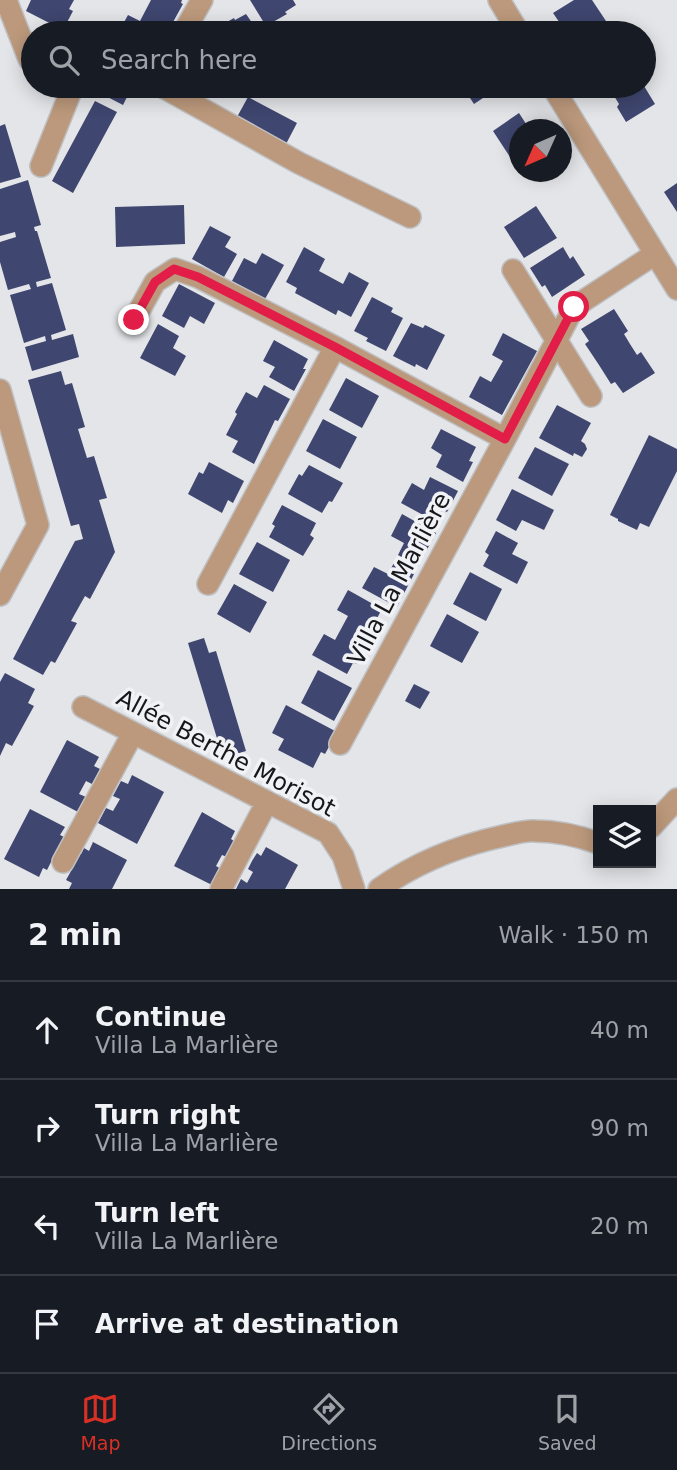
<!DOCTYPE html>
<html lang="en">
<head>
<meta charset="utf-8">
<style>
	body { margin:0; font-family:"DejaVu Sans",sans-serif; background:#20242c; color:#f1f3f6 }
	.controls { position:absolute; right:21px; bottom:21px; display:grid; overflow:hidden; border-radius:0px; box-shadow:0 4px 18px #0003 }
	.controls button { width:63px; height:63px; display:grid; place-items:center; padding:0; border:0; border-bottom:2px solid #363941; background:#171b24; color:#f1f3f6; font:35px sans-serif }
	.compass { position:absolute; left:509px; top:119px; width:63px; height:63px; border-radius:50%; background:#171b24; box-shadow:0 4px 18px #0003; rotate:225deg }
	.stop { position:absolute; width:21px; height:21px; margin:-16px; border:5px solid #e11d48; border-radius:50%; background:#fff }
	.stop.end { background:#e11d48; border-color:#fff; box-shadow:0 2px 7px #0008 }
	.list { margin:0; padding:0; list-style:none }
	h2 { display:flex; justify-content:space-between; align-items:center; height:91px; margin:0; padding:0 28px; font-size:30px }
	h2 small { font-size:23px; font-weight:400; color:#9ea1a6 }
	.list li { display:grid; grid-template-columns:46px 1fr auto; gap:21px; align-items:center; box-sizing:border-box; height:98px; padding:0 28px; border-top:2px solid #363941 }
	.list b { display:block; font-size:26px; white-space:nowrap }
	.list p { margin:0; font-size:23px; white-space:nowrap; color:#9ea1a6 }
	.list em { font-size:23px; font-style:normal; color:#9ea1a6 }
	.icon { flex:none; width:38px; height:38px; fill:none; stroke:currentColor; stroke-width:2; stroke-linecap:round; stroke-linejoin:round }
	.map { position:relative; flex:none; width:677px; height:889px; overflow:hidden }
	.search { position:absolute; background:#171b24; box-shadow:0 4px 18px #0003; left:21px; right:21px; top:21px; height:77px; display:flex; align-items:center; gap:18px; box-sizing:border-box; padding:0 24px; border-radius:38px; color:#9ea1a6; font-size:26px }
	.sheet { height:483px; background:#171b24 }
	nav { display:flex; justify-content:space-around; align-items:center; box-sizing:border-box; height:98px; border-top:2px solid #363941; background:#171b24; font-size:19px; color:#9ea1a6 }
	nav a { display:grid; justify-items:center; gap:4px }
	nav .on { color:#d93025 }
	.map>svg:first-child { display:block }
	.building { fill:#3f466f }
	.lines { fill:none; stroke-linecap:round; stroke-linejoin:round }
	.street-casing { stroke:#bfc0c3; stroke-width:24 }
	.street { stroke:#bc997c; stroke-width:21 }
	.route { stroke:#e11d48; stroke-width:9 }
	.labels { text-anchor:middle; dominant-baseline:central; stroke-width:7; stroke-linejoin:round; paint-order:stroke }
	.street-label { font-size:24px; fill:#171719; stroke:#f1f2f6 }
</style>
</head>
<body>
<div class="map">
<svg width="677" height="889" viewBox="0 0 677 889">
	<rect width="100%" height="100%" fill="#e4e5e8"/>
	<path class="building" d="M31,0H74L69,9L73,11L63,30L26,11Z
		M151,0H182L181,3L183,4L167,33H118L128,15L140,21Z
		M250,0H293L296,5L285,12L287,14L266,26Z
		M574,0H592L606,21L587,33H561L560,32L564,29L553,13Z
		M246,14L259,33H215L213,30L234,18L235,20Z
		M91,86H129L132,87L123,105L90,88Z
		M355,86H381L362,97Z
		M462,86H501L474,104Z
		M615,86H644L655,104L626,122L617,107L619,104L611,91L616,88Z
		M248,97L297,123L286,144L237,117Z
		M95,101L117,112L73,193L52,181Z
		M519,113L530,130H520V155L512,160L493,131Z
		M5,124L21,177L0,183V126Z
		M28,180L41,225L34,227L35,231H37L51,278L36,282L37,287L52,283L66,330L51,335L52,340L73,334L79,357L32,371L25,347L46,341L45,336L24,343L10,295L31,289L29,284L8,290L0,262V242L16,237L15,232L0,236V189Z
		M677,183V212L664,192Z
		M184,205L185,244L116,247L115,207Z
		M536,206L557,238L524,258L504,227Z
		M210,226L231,237L225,247L237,254L224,277L192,259Z
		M304,247L325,259L319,271L343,284L349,272L369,283L351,317L338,310L336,315L295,293L297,288L286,282Z
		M563,247L570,259L573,256L585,275L552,297L545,285L542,287L530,268Z
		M262,253L284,265L265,299L232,281L244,258L256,264Z
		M179,284L215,303L204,324L190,316L184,328L162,316Z
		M372,297L393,308L391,312L403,318L386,351L366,341L368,338L354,331Z
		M614,309L628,331L624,334L630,344L637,355L641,352L655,373L623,393L615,382L611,384L599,365L585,344L589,341L581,329Z
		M411,323L423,328L425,325L445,335L427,370L416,364L415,367L393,356Z
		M158,324L179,336L173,348L186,356L175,376L140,358Z
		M503,333L537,351L502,415L469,397L480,376L491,382L503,361L492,355Z
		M274,340L308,359L303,369H306L294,391L269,377L275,367L263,361Z
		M61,371L65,385L72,383L85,427L78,429L87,458L94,456L107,498L99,500L115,552L90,599L85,596L71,621L77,623L55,663L51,661L43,675L13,659L75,541L83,539L79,524L71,526L28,380Z
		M346,378L379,396L362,428L329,410Z
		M264,385L290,399L278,421L275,420L254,464L232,452L238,441L226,435L237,414L235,412L246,392L257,398Z
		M557,405L591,423L581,441L585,444L587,449L582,457L574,453L573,456L539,438Z
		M323,419L357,437L340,469L306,451Z
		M441,429L476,447L469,461L473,462L463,482L436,467L442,455L431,448Z
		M649,435L677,449V471L649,527L640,523L637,530L618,521V519L610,515Z
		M535,447L569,464L552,496L518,478Z
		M209,462L244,481L233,503L228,500L222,513L188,494L199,472L203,474Z
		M309,465L343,483L332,502L329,501L322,513L288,494L299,474L302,476Z
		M430,477L458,491L447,512L443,510L436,522L401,503L412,483L424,490Z
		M512,489L554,510L544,530L522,520L516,531L496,520Z
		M282,505L316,523L310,535L314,538L303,556L269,537L275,526L272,524Z
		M402,514L436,533L418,566L398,555L404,543L391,536Z
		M496,531L518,543L512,554L528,562L517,584L483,566L489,555L485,552Z
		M257,542L290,560L273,592L239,574Z
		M394,563L414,574L397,607L362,588L374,567L388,574Z
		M470,572L502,589L486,621L453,604Z
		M234,584L267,602L250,633L217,614Z
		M348,590L382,609L376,620L379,623L357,664L353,663L347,674L312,655L324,634L335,640L348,616L337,610Z
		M447,614L479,632L462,663L430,646Z
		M204,638L209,653L216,651L246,751L223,758L188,643Z
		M318,670L352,688L334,721L301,703Z
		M5,673L35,689L28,703L34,706L12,746L6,743L0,756V682Z
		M414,684L430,692L420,709L405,701Z
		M286,705L337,732L325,754L321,752L313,768L278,750L284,739L272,733Z
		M67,740L99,757L94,766L100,769L92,784L86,781L79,794L86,797L78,812L40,792Z
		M132,775L164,792L137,844L98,823L106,808L113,811L120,799L113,796L121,781L128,784Z
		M30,809L65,827L60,835L64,837L61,843L63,844L57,855L55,854L47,870L43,868L39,877L4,859Z
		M202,812L235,831L231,839L235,842L227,857L222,855L216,866L221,869L212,885L174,866Z
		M93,842L127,860L112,889H69L72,883L66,880L75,864L73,863L79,853L81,854L84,848L89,851Z
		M266,847L298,865L285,889H236L241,879L247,883L253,872L248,869L252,861L257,853L261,856Z"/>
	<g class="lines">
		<g class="street-casing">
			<path id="street" d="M6,0L29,59H33
				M499,0L519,33
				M183,33L202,0
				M161,86L299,163L410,217
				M552,86L677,289
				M41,166L73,86
				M513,270L591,396
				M134,320L155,282L175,269L198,277L335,347L505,439
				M0,390L38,525L0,595
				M208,584L335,347
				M83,707L328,833L343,856L354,889
				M340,744L505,439L574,307L655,254
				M651,827L677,799
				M63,862L133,733
				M221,889L267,802
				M379,889C417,862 457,846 503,836C513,834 524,830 535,831C558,831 576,835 598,843"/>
		</g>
		<use href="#street" class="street"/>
	</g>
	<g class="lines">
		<path class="route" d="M134,320L155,282L174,269L198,277L335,347L505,439L574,307"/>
	</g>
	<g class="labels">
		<g class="street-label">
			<text transform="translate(399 579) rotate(-62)">Villa La Marlière</text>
			<text transform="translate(226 753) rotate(28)">Allée Berthe Morisot</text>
		</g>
	</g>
</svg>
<div class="controls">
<button><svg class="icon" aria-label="layers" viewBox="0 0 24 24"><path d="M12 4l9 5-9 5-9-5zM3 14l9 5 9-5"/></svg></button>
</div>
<svg class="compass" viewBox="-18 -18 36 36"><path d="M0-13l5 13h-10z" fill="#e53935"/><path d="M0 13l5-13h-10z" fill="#9ea1a6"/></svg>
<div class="stop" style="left:574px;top:307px"></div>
<div class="stop end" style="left:134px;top:320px"></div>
<div class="search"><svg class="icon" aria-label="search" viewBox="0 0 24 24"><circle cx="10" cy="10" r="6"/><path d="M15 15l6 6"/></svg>Search here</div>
</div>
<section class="sheet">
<h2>2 min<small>Walk · 150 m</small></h2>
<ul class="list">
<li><svg class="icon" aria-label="ahead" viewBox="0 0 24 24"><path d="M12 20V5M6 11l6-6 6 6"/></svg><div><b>Continue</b><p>Villa La Marlière</p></div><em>40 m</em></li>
<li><svg class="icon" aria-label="right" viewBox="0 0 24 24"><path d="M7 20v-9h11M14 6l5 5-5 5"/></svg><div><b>Turn right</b><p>Villa La Marlière</p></div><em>90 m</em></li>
<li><svg class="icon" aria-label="left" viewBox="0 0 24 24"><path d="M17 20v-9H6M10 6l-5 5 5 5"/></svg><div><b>Turn left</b><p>Villa La Marlière</p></div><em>20 m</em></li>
<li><svg class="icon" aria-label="arrive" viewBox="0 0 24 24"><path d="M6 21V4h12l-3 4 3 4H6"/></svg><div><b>Arrive at destination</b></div></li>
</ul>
</section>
<nav>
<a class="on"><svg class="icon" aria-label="map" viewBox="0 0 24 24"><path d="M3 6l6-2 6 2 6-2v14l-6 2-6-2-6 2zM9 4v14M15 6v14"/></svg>Map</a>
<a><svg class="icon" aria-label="directions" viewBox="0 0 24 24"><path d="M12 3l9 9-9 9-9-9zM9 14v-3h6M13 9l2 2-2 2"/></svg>Directions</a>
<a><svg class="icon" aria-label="saved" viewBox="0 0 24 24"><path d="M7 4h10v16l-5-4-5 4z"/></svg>Saved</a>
</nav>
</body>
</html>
